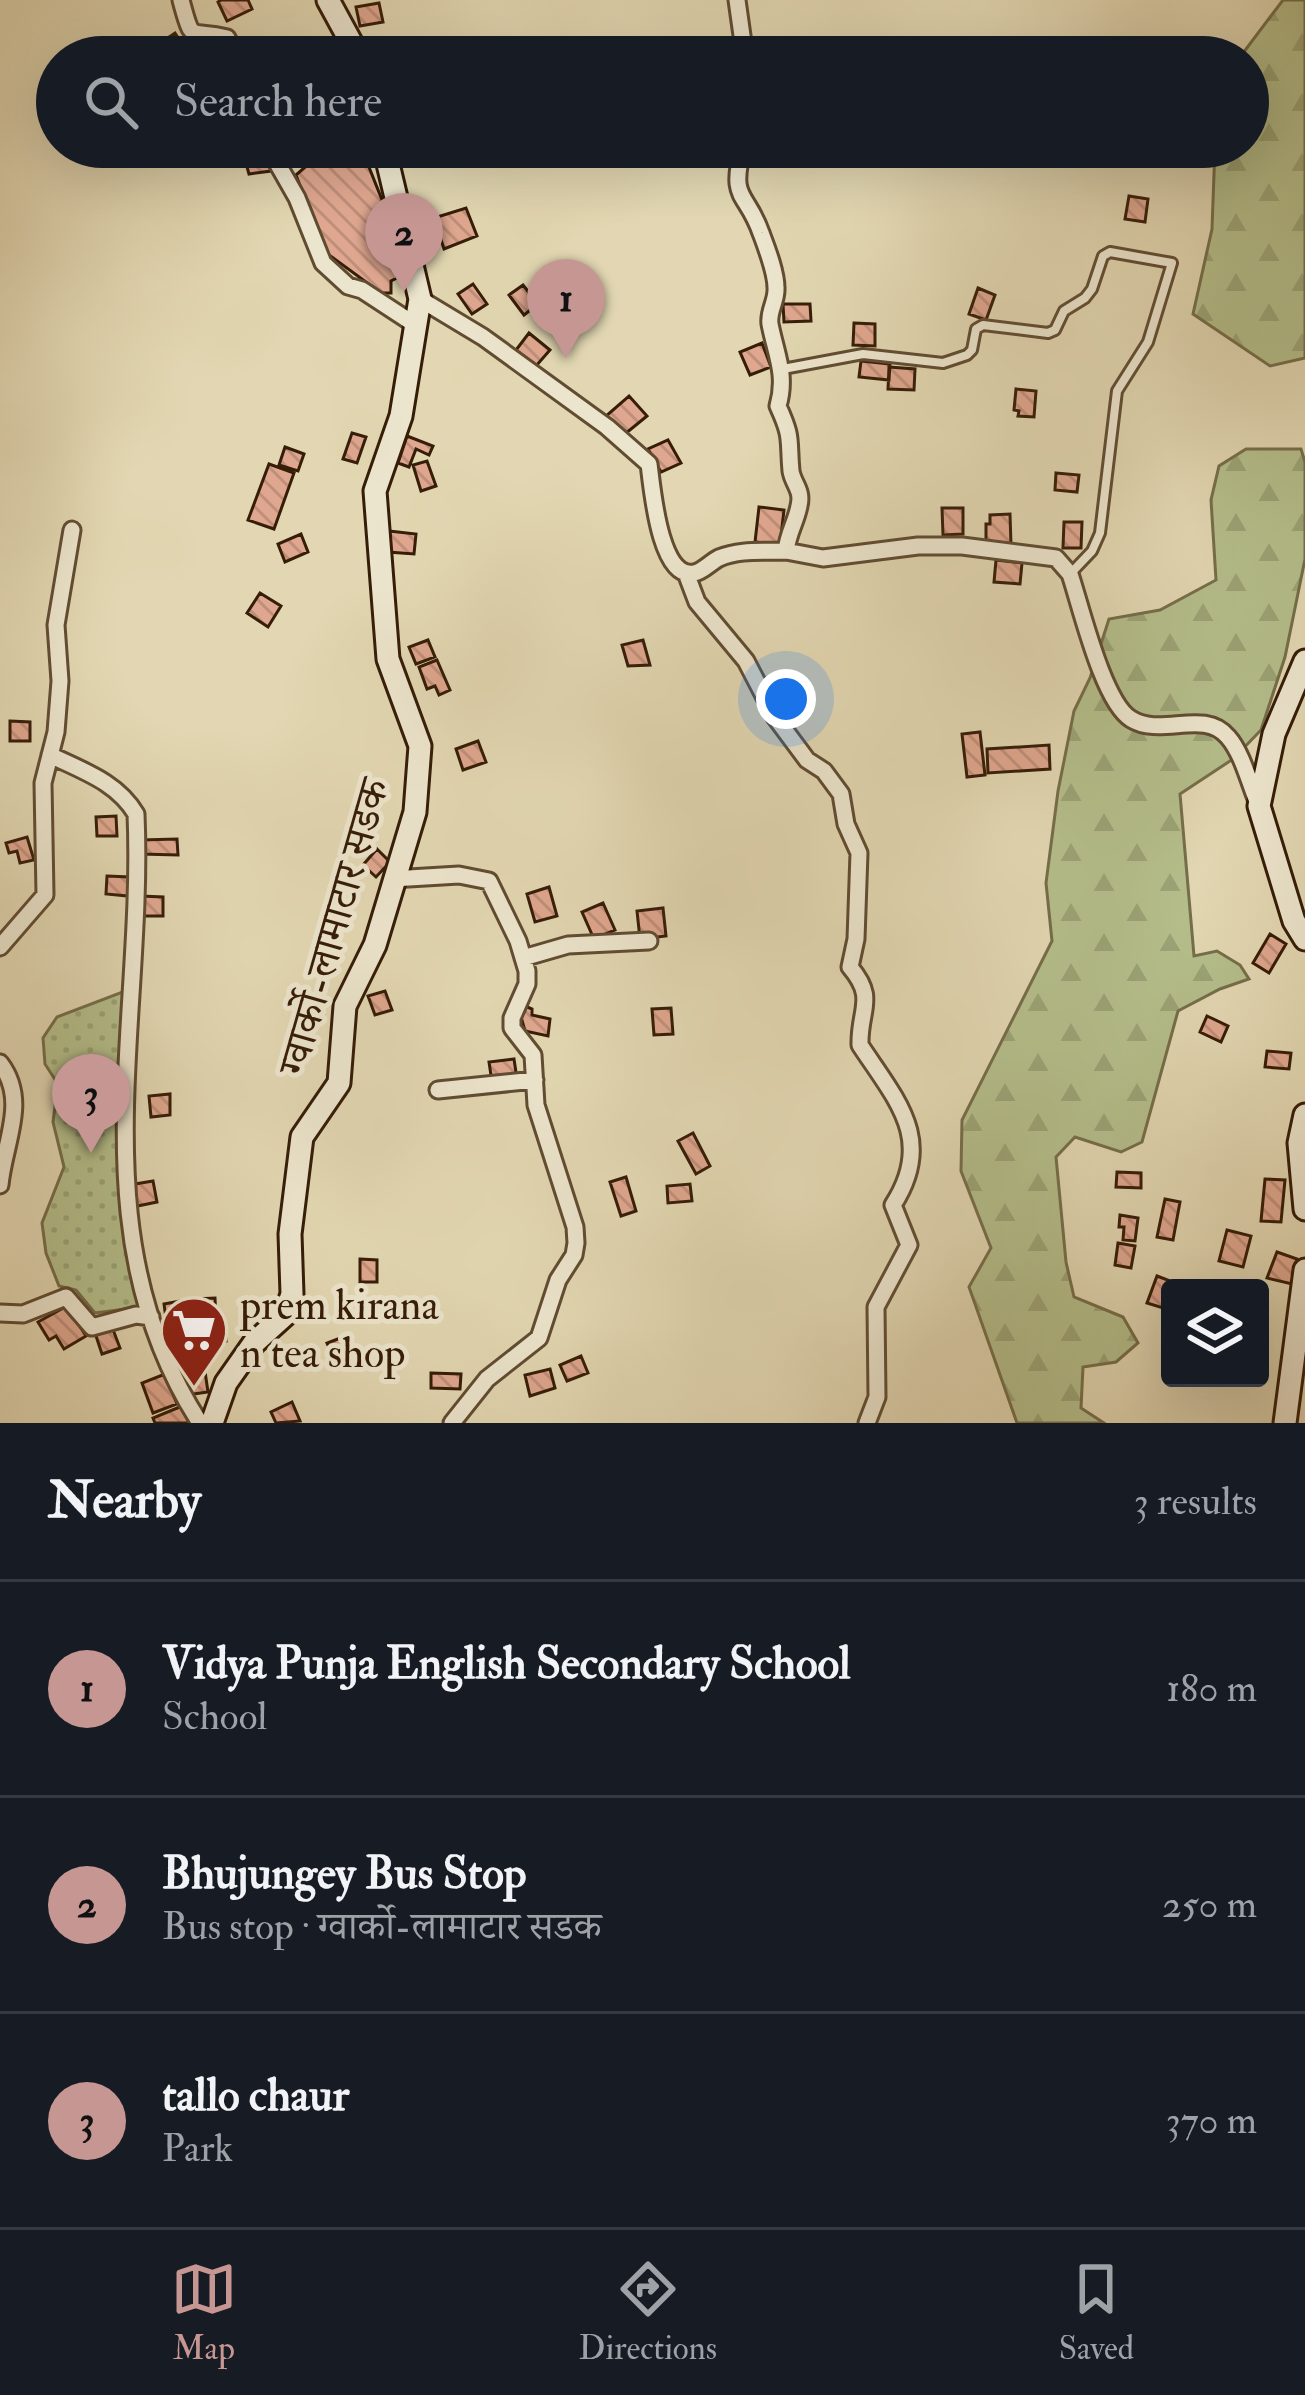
<!DOCTYPE html>
<html lang="en">
<head>
<meta charset="utf-8">
<style>
	body { margin:0; font-family:"IM FELL Double Pica","Noto Serif Devanagari",serif; background:#242831; color:#f1f3f6 }
	.controls { position:absolute; right:36px; bottom:36px; display:grid; overflow:hidden; border-radius:12px; box-shadow:0 12px 48px #0002 }
	.controls button { width:108px; height:108px; display:grid; place-items:center; padding:0; border:0; border-bottom:3px solid #363941; background:#171b24; color:#f1f3f6; font:60px sans-serif }
	.you { position:absolute; left:786px; top:699px; width:42px; height:42px; margin:-30px; border:9px solid #fff; border-radius:50%; background:#1a73e8; box-shadow:0 0 0 18px #1a73e833 }
	.badge { display:grid; place-items:center; width:78px; height:78px; border-radius:50%; background:#c59692; color:#111; font-size:39px; font-weight:700 }
	.pin { position:absolute; translate:-50% -99px; filter:drop-shadow(0 3px 6px #0008) }
	.pin::after { content:''; position:absolute; top:63px; width:42px; height:36px; background:inherit; clip-path:polygon(0 0,100% 0,50% 100%) }
	.list { margin:0; padding:0; list-style:none }
	h2 { display:flex; justify-content:space-between; align-items:center; height:156px; margin:0; padding:0 48px; font-size:51px }
	h2 small { font-size:39px; font-weight:400; color:#9ea1a6 }
	.list li { display:grid; grid-template-columns:78px 1fr auto; gap:36px; align-items:center; box-sizing:border-box; height:216px; padding:0 48px; border-top:3px solid #363941 }
	.list b { display:block; font-size:45px; white-space:nowrap }
	.list p { margin:0; font-size:39px; white-space:nowrap; color:#9ea1a6 }
	.list em { font-size:39px; font-style:normal; color:#9ea1a6 }
	.icon { flex:none; width:66px; height:66px; fill:none; stroke:currentColor; stroke-width:2; stroke-linecap:round; stroke-linejoin:round }
	.map { position:relative; flex:none; width:1305px; height:1423px; overflow:hidden }
	.search { position:absolute; background:#171b24; box-shadow:0 12px 48px #0002; left:36px; right:36px; top:36px; height:132px; display:flex; align-items:center; gap:30px; box-sizing:border-box; padding:0 42px; border-radius:66px; color:#9ea1a6; font-size:45px }
	.sheet { height:804px; background:#171b24 }
	nav { display:flex; justify-content:space-around; align-items:center; box-sizing:border-box; height:168px; border-top:3px solid #363941; background:#171b24; font-size:33px; color:#9ea1a6 }
	nav a { display:grid; justify-items:center; gap:6px }
	nav .on { color:#c59692 }
	.map>svg:first-child { display:block }
	.forest { fill:url(#forest-firs); stroke:#756e4a; stroke-width:3 }
	.park { fill:url(#park-dots); stroke:#756e4a; stroke-width:3 }
	.building { fill:url(#building-back-hatch); stroke:#361d08; stroke-width:3 }
	.lines { fill:none; stroke-linecap:round; stroke-linejoin:round }
	.lane-casing { stroke:#614c32; stroke-width:14 }
	.street-casing { stroke:#614c32; stroke-width:21 }
	.secondary-casing { stroke:#361d08; stroke-width:27 }
	.lane { stroke:#ece5cd; stroke-width:8 }
	.street { stroke:#ece5cd; stroke-width:15 }
	.secondary { stroke:#ece5cd; stroke-width:21 }
	.labels { text-anchor:middle; dominant-baseline:central; stroke-width:10; stroke-linejoin:round; paint-order:stroke }
	.street-label { font-size:42px; fill:#361d08; stroke:#ece5cd }
	.poi-label { font-size:42px; fill:#361d08; stroke:#ece5cd; text-anchor:start }
</style>
</head>
<body>
<div class="map">
<svg width="1305" height="1423" viewBox="0 0 1305 1423">
	<defs>
		<pattern id="forest-firs" width="22" height="20" patternUnits="userSpaceOnUse" patternTransform="scale(3)"><rect width="22" height="20" fill="#b4be8b"/><path d="M5 1l3.5 6h-7zM16 11l3.5 6h-7z" fill="#9ba376"/></pattern>
		<pattern id="park-dots" width="8" height="8" patternUnits="userSpaceOnUse" patternTransform="scale(3)"><rect width="8" height="8" fill="#b4be8b"/><path d="M2 2h.1M6 6h.1" fill="none" stroke="#9ba376" stroke-width="1.8" stroke-linecap="round"/></pattern>
		<pattern id="building-back-hatch" width="6" height="6" patternUnits="userSpaceOnUse" patternTransform="scale(3)"><rect width="6" height="6" fill="#dfa78f"/><path d="M-1 5l2 2M0 0l6 6M5-1l2 2" fill="none" stroke="#c08f7a"/></pattern>
	</defs>
	<rect width="100%" height="100%" fill="#e2d7b2"/>
	<filter id="stains"><feTurbulence type="fractalNoise" baseFrequency=".00167" numOctaves="4"/><feColorMatrix values="0 0 0 0 .2 0 0 0 0 .09 0 0 0 0 .02 0 0 0 .5 -.17"/></filter>
	<radialGradient id="worn" r=".72"><stop offset=".6" stop-color="#630" stop-opacity="0"/><stop offset="1" stop-color="#630" stop-opacity=".3"/></radialGradient>
	<path class="forest" d="M1283,0H1305V358L1270,366L1193,314L1212,229L1215,147H1248V57H1240Z
		M1246,449H1301L1305,462V559L1285,657L1261,730L1233,759L1180,794L1194,956L1217,951L1240,965L1249,979L1220,989L1178,1011L1142,1142L1121,1152L1075,1137L1056,1157L1066,1262L1074,1297L1123,1317L1138,1343L1116,1362L1083,1367L1081,1408L1104,1423H1017L969,1287L991,1248L961,1171L962,1120L1052,941L1046,883L1058,791L1074,711L1090,678L1109,619L1160,610L1216,580L1211,500L1219,466Z"/>
	<path class="park" d="M133,988L115,1101L149,1306L95,1313L76,1290L59,1286L46,1253L42,1223L64,1167L53,1122L58,1084L45,1064L43,1038L57,1017Z"/>
	<path class="building" d="M221,0H248L252,9L227,21L218,2Z
		M379,3L383,22L360,26L356,7Z
		M175,33L188,53L157,57L151,49Z
		M265,147L275,163L271,171L249,174L243,153Z
		M361,147L386,210L397,278L391,281V293H381L325,252L296,175L312,161Z
		M1129,196L1148,199L1145,222L1125,219Z
		M466,208L477,236L444,249L434,218Z
		M473,284L487,304L472,314L458,294Z
		M523,285L538,304L524,315L509,295Z
		M978,288L995,295L986,320L969,314Z
		M783,304H810L811,321L784,322Z
		M854,323L875,324V346L853,345Z
		M529,333L550,350L536,366L516,350Z
		M762,343L771,367L750,375L740,352Z
		M861,361L890,364L889,380L859,377Z
		M889,367L915,369L914,390L888,389Z
		M1016,389L1036,391L1034,417L1018,416L1019,411L1014,410Z
		M629,396L647,416L625,434L606,416Z
		M352,433L366,437L357,463L343,459Z
		M407,436L433,446L429,455L416,449L409,467L398,463Z
		M668,440L681,463L661,472L648,449Z
		M285,447L304,454L298,471L279,465Z
		M427,461L436,486L421,491L413,465Z
		M269,464L294,473L274,529L248,520Z
		M1056,473L1079,475L1077,492L1055,490Z
		M759,507L784,510L780,545L755,542Z
		M942,508H963V534L943,535Z
		M1010,514L1011,545H986V524H990V515Z
		M1064,522H1082L1081,548H1063Z
		M389,531L416,534L414,554L388,552Z
		M301,534L308,552L285,562L278,544Z
		M996,560L1022,563L1020,584L994,582Z
		M260,593L281,606L268,627L247,613Z
		M428,640L435,657L416,664L409,647Z
		M643,640L650,665L628,666L622,645Z
		M437,660L450,690L439,695L435,686L427,689L419,667Z
		M10,721L30,722V741H10Z
		M980,732L985,775L967,777L962,734Z
		M478,741L486,762L463,770L456,749Z
		M1049,745L1050,769L988,773L987,749Z
		M116,816L117,836H97L96,817Z
		M27,837L34,860L20,863L17,851L9,853L6,843Z
		M177,839L178,855L140,854L141,840Z
		M377,849L390,862L376,877L363,865Z
		M107,876L129,877L128,896L106,894Z
		M549,887L557,916L535,922L527,894Z
		M140,896L163,897V916H140Z
		M603,903L615,930L594,939L582,912Z
		M663,908L666,936L640,939L637,911Z
		M1270,934L1286,944L1269,973L1253,963Z
		M385,991L392,1010L375,1015L368,996Z
		M525,1006L532,1009V1015L550,1019L548,1036L525,1031L521,1017Z
		M671,1008L673,1034L654,1035L652,1009Z
		M1207,1016L1228,1026L1221,1042L1200,1032Z
		M1267,1051L1291,1053L1289,1069L1265,1067Z
		M514,1059L517,1079L492,1082L489,1062Z
		M170,1094V1115L151,1117L149,1096Z
		M693,1133L710,1166L696,1174L678,1141Z
		M1117,1172L1141,1173V1188L1116,1187Z
		M626,1177L636,1211L621,1216L610,1182Z
		M1265,1179L1285,1180L1281,1222L1261,1221Z
		M153,1181L157,1202L133,1207L129,1185Z
		M690,1184L692,1201L668,1203L667,1186Z
		M1165,1199L1180,1202L1173,1240L1157,1237Z
		M1120,1215L1138,1218L1135,1241L1123,1240L1124,1227H1119Z
		M1227,1230L1251,1236L1243,1267L1219,1261Z
		M1118,1243L1135,1246L1131,1268L1115,1265Z
		M1277,1252L1297,1259L1292,1284L1267,1278Z
		M360,1259L377,1260V1282H360Z
		M1157,1276L1173,1282L1163,1308L1147,1303Z
		M215,1298L216,1322H194V1299Z
		M180,1301L183,1324L167,1326L164,1304Z
		M67,1306L86,1336L64,1349L56,1336L49,1340L38,1322Z
		M225,1325L226,1341L203,1342L202,1326Z
		M112,1327L120,1348L102,1354L95,1333Z
		M179,1336L180,1342L185,1340L189,1361L168,1365L164,1340Z
		M343,1337L345,1342L350,1340L357,1355L364,1352L369,1366L358,1370L353,1359L337,1365L327,1343Z
		M202,1351L208,1392L186,1395L184,1381L195,1380L191,1353Z
		M581,1356L588,1373L567,1381L560,1365Z
		M550,1369L555,1388L530,1396L525,1375Z
		M431,1373L461,1374L460,1389L431,1388Z
		M165,1374L177,1404L153,1413L142,1383Z
		M292,1402L300,1421L276,1423L271,1412Z
		M182,1406L189,1423H155L153,1418Z"/>
	<g class="lines">
		<g class="lane-casing">
			<path id="lane" d="M880,57V49L889,44L936,57
				M783,369L863,354L943,363L967,355L972,350L976,329L983,325L1048,333L1055,330L1064,311L1085,298L1092,289L1103,256L1110,252L1172,263L1148,342L1117,391L1100,533L1092,551L1071,573"/>
		</g>
		<g class="street-casing">
			<path id="street" d="M181,0C193,46 189,28 227,38L237,57
				M737,0L745,57
				M268,147L297,198L323,263L348,286L362,290L417,326
				M743,147C729,202 746,190 761,233C767,249 776,272 776,288C777,301 768,311 770,324C776,355 787,375 778,406C793,439 788,438 791,471C793,484 803,490 799,506C796,522 788,533 786,551L823,558L918,546H962L1056,558L1070,574C1081,607 1103,702 1131,719C1161,738 1204,708 1228,737C1243,754 1250,786 1259,806
				M420,299L483,337L607,427L649,464C652,485 659,580 694,573C702,572 711,562 719,558C740,549 763,552 786,551
				M686,573L697,602L746,661L775,717L807,760L824,771L841,794L846,824L859,853L856,939L850,967C877,999 859,1009 860,1045C897,1101 935,1140 893,1205L909,1245L876,1307L877,1397L867,1423
				M50,755C83,771 117,782 136,814C145,1023 77,1233 200,1423
				M392,879L459,875L489,881L518,941L527,971V984L512,1018V1028L533,1055L536,1105L575,1227L576,1243L574,1255L558,1280L539,1338L487,1379L452,1423
				M0,947L45,895L43,783L56,732L60,681L56,625L72,530
				M523,958L568,945L649,941
				M0,1063C29,1101 4,1142 0,1185
				M438,1090L535,1080
				M0,1313L23,1314L66,1297L92,1327L136,1315L151,1317"/>
		</g>
		<g class="secondary-casing">
			<path id="secondary" d="M328,0L359,57
				M1305,661L1274,734L1259,806L1294,921L1305,939
				M1305,1115L1299,1143L1305,1209
				M212,1423L226,1383L254,1343L285,1315L292,1294L290,1234L302,1137L339,1083L345,1006L375,945L415,812L420,746L388,659L375,491L401,416L420,299L384,147
				M1285,1423L1305,1270"/>
		</g>
		<use href="#lane" class="lane"/>
		<use href="#street" class="street"/>
		<use href="#secondary" class="secondary"/>
	</g>
	<defs>
		<g id="supermarket-pin" transform="scale(3.45)"><path d="M0 17L-7.5 6A9.5 9.5 0 1 1 7.5 6Z" fill="#8f2418" stroke="#ece5cd"/><path d="M-6-5.5h2.5l.6 2H6L4.5 2H-2.5L-4.4-4H-6ZM-1.5 3.2a1.3 1.3 0 1 0 .1 0ZM3 3.2a1.3 1.3 0 1 0 .1 0Z" fill="#fff"/></g>
	</defs>
	<g fill-rule="evenodd">
		<use href="#supermarket-pin" x="194" y="1330"/>
	</g>
	<g class="labels">
		<g class="street-label">
			<text transform="translate(335 927) rotate(-74)">ग्वार्को-लामाटार सडक</text>
		</g>
		<g class="poi-label">
			<text x="240" y="1306">prem kirana<tspan x="240" dy="48">n tea shop</tspan></text>
		</g>
	</g>
	<rect width="100%" height="100%" filter="url(#stains)"/>
	<rect width="100%" height="100%" fill="url(#worn)"/>
</svg>
<div class="controls">
<button><svg class="icon" aria-label="layers" viewBox="0 0 24 24"><path d="M12 4l9 5-9 5-9-5zM3 14l9 5 9-5"/></svg></button>
</div>
<div class="you"></div>
<div class="pin badge" style="left:566px;top:358px">1</div>
<div class="pin badge" style="left:404px;top:292px">2</div>
<div class="pin badge" style="left:91px;top:1153px">3</div>
<div class="search"><svg class="icon" aria-label="search" viewBox="0 0 24 24"><circle cx="10" cy="10" r="6"/><path d="M15 15l6 6"/></svg>Search here</div>
</div>
<section class="sheet">
<h2>Nearby<small>3 results</small></h2>
<ul class="list">
<li><span class="badge">1</span><div><b>Vidya Punja English Secondary School</b><p>School</p></div><em>180 m</em></li>
<li><span class="badge">2</span><div><b>Bhujungey Bus Stop</b><p>Bus stop · ग्वार्को-लामाटार सडक</p></div><em>250 m</em></li>
<li><span class="badge">3</span><div><b>tallo chaur</b><p>Park</p></div><em>370 m</em></li>
</ul>
</section>
<nav>
<a class="on"><svg class="icon" aria-label="map" viewBox="0 0 24 24"><path d="M3 6l6-2 6 2 6-2v14l-6 2-6-2-6 2zM9 4v14M15 6v14"/></svg>Map</a>
<a><svg class="icon" aria-label="directions" viewBox="0 0 24 24"><path d="M12 3l9 9-9 9-9-9zM9 14v-3h6M13 9l2 2-2 2"/></svg>Directions</a>
<a><svg class="icon" aria-label="saved" viewBox="0 0 24 24"><path d="M7 4h10v16l-5-4-5 4z"/></svg>Saved</a>
</nav>
</body>
</html>
